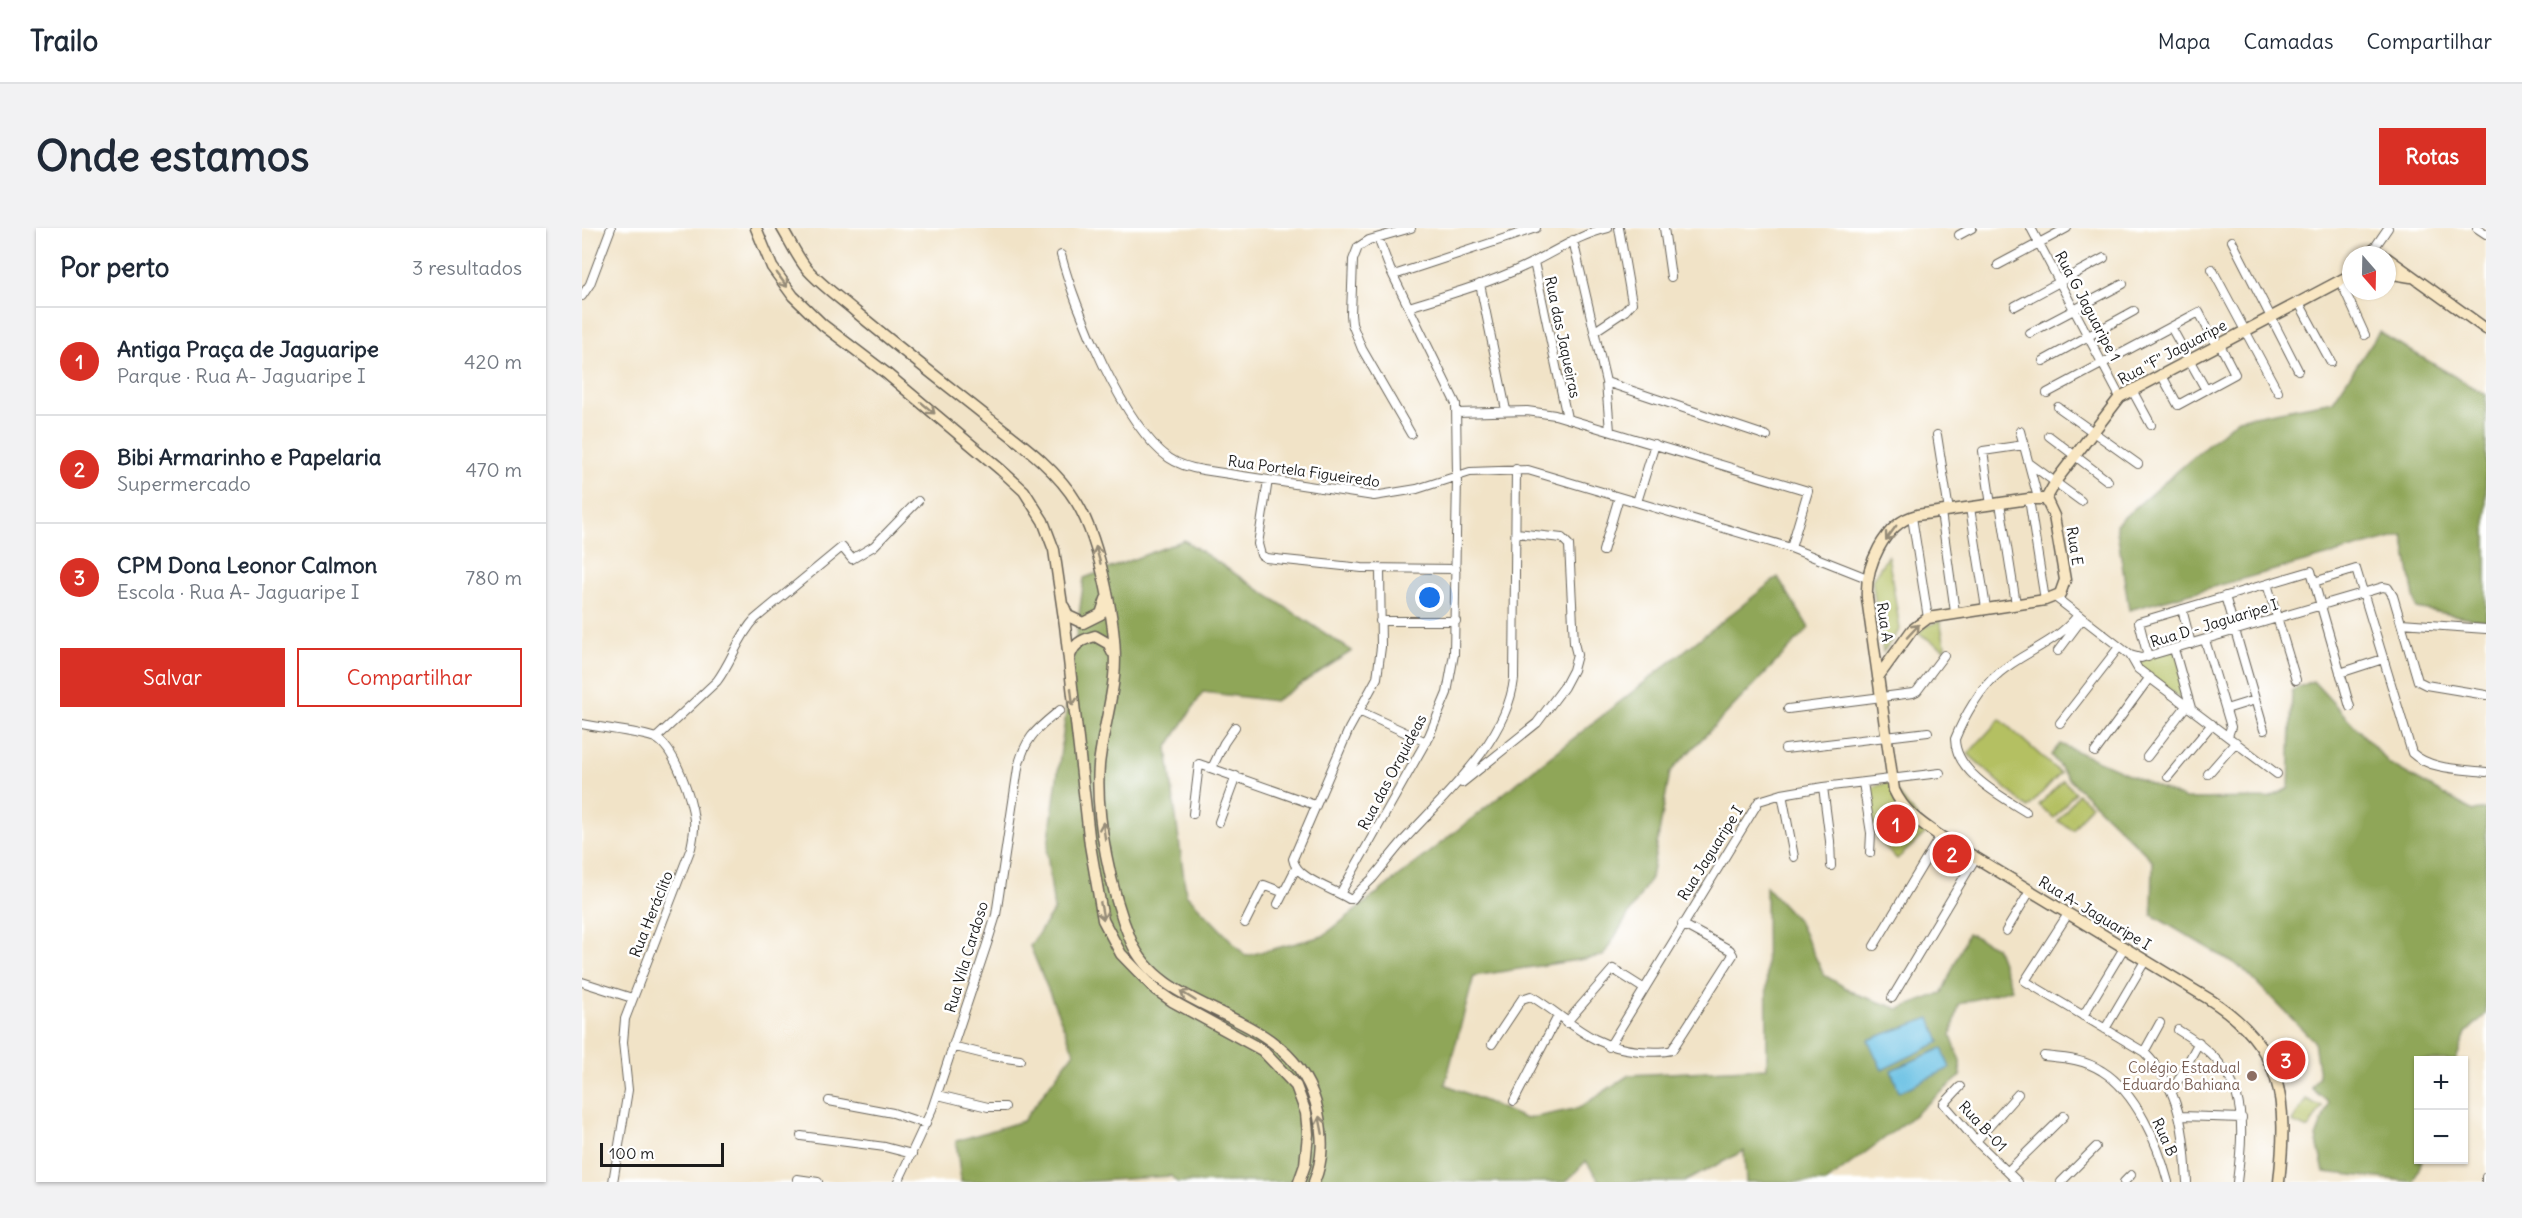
<!DOCTYPE html>
<html lang="pt">
<head>
<meta charset="utf-8">
<style>
	body { margin:0; font-family:Delius,sans-serif; background:#f2f2f3; color:#1f2937 }
	.controls { position:absolute; right:18px; bottom:18px; display:grid; overflow:hidden; border-radius:0px; box-shadow:0 2px 4px #0004 }
	.controls button { width:54px; height:54px; display:grid; place-items:center; padding:0; border:0; border-bottom:2px solid #e0e1e3; background:#fff; color:#1f2937; font:30px sans-serif }
	.compass { position:absolute; left:1760px; top:18px; width:54px; height:54px; border-radius:50%; background:#fff; box-shadow:0 2px 4px #0004; rotate:160deg }
	.scale { position:absolute; left:18px; bottom:15px; width:124px; box-sizing:border-box; padding-left:6px; border:3px solid #1c1c1c; border-top:0; font-size:16px; line-height:21px; white-space:nowrap; color:#1c1c1c; -webkit-text-stroke:4px #fff; paint-order:stroke }
	.you { position:absolute; left:848px; top:370px; width:21px; height:21px; margin:-15px; border:4px solid #fff; border-radius:50%; background:#1a73e8; box-shadow:0 0 0 9px #1a73e833 }
	.badge { display:grid; place-items:center; width:39px; height:39px; border-radius:50%; background:#d93025; color:#fff; font-size:20px; font-weight:700 }
	.pin { position:absolute; translate:-50% -50%; border:3px solid #fff; box-shadow:0 2px 6px #0006 }
	.list { margin:0; padding:0; list-style:none }
	h2 { display:flex; justify-content:space-between; align-items:center; height:78px; margin:0; padding:0 24px; font-size:26px }
	h2 small { font-size:20px; font-weight:400; color:#747a83 }
	.list li { display:grid; grid-template-columns:39px 1fr auto; gap:18px; align-items:center; box-sizing:border-box; height:108px; padding:0 24px; border-top:2px solid #e0e1e3 }
	.list b { display:block; font-size:22px; white-space:nowrap }
	.list p { margin:0; font-size:20px; white-space:nowrap; color:#747a83 }
	.list em { font-size:20px; font-style:normal; color:#747a83 }
	.actions { display:flex; gap:12px; padding:18px 24px }
	.actions a { flex:1; padding:14px 0; border:2px solid #d93025; border-radius:0px; text-align:center; font-size:21px; color:#d93025 }
	.actions .main { background:#d93025; color:#fff }
	.map { position:relative; flex:none; width:1904px; height:954px; overflow:hidden; border-radius:0px }
	header { display:flex; align-items:center; gap:36px; box-sizing:border-box; height:84px; padding:0 30px; background:#fff; border-bottom:2px solid #e0e1e3 }
	header strong { font-size:28px }
	nav { display:flex; gap:33px; margin-inline-start:auto; font-size:21px }
	.intro { display:flex; align-items:center; justify-content:space-between; box-sizing:border-box; height:144px; padding:0 36px }
	h1 { margin:0; font-size:42px }
	.button { padding:15px 27px; border-radius:0px; background:#d93025; color:#fff; font-size:21px; font-weight:700 }
	main { display:flex; gap:36px; padding:0 36px }
	aside { flex:1; background:#fff; border-radius:0px; box-shadow:0 2px 4px #0004 }
	.map>svg:first-child { display:block }
	.green { fill:#b4c062; stroke:#686e3f; stroke-width:1.5 }
	.forest { fill:#8fa658; stroke:#56613a; stroke-width:1.5 }
	.water { fill:#66bfe3; stroke:#416e80; stroke-width:1.5 }
	.lines { fill:none; stroke-linecap:round; stroke-linejoin:round }
	.street-casing { stroke:#676258; stroke-width:10 }
	.secondary-casing { stroke:#676258; stroke-width:13 }
	.street { stroke:#fff; stroke-width:8 }
	.secondary { stroke:#f9e7c3; stroke-width:10 }
	.oneway { stroke:#968c78 }
	.education-dot { fill:#8d6e63; stroke:#fff; stroke-width:2 }
	.labels { text-anchor:middle; dominant-baseline:central; stroke-width:5; stroke-linejoin:round; paint-order:stroke }
	.street-label { font-size:15px; fill:#1c1c1c; stroke:#fff }
	.education-label { font-size:15px; fill:#785e54; stroke:#fff; text-anchor:end }
</style>
</head>
<body>
<header>
<strong>Trailo</strong>
<nav><a>Mapa</a><a>Camadas</a><a>Compartilhar</a></nav>
</header>
<div class="intro"><h1>Onde estamos</h1><a class="button">Rotas</a></div>
<main>
<aside>
<h2>Por perto<small>3 resultados</small></h2>
<ul class="list">
<li><span class="badge">1</span><div><b>Antiga Praça de Jaguaripe</b><p>Parque · Rua A- Jaguaripe I</p></div><em>420 m</em></li>
<li><span class="badge">2</span><div><b>Bibi Armarinho e Papelaria</b><p>Supermercado</p></div><em>470 m</em></li>
<li><span class="badge">3</span><div><b>CPM Dona Leonor Calmon</b><p>Escola · Rua A- Jaguaripe I</p></div><em>780 m</em></li>
</ul>
<div class="actions"><a class="main">Salvar</a><a>Compartilhar</a></div>
</aside>
<div class="map">
<svg width="1904" height="954" viewBox="0 0 1904 954">
	<rect width="100%" height="100%" fill="#fff"/>
	<filter id="ink" filterUnits="userSpaceOnUse"><feTurbulence type="fractalNoise" baseFrequency=".0167" numOctaves="2"/><feDisplacementMap in="SourceGraphic" scale="12" xChannelSelector="R" yChannelSelector="G"/><feConvolveMatrix kernelMatrix="1 2 1 2 8 2 1 2 1" color-interpolation-filters="sRGB"/></filter>
	<filter id="wash" filterUnits="userSpaceOnUse"><feTurbulence type="fractalNoise" baseFrequency=".008" numOctaves="4" result="noise"/><feDisplacementMap in="SourceGraphic" scale="24" xChannelSelector="R" yChannelSelector="G"/><feGaussianBlur stdDeviation="1.35" result="paint"/><feColorMatrix in="noise" values="0 0 0 0 0 0 0 0 0 0 0 0 0 0 0 0 0 1.4 0 .05"/><feComposite in="paint" operator="in"/></filter>
	<g filter="url(#wash)">
		<rect width="100%" height="100%" fill="#f1e3c7"/>
		<path class="green" d="M1306,327L1318,401L1301,424L1290,352Z
			M1358,393L1364,422L1336,405L1342,399Z
			M1595,421L1604,475L1558,439L1554,429Z
			M1418,491L1478,545L1446,580L1386,526Z
			M1481,552L1493,564L1472,590L1457,577Z
			M1307,554L1346,603L1315,631L1294,610L1285,561Z
			M1496,566L1509,577L1491,602L1476,593Z
			M1724,871L1740,879L1726,901L1710,894Z"/>
		<path class="forest" d="M1797,104L1904,167V393L1834,380L1821,307L1547,382L1534,296L1656,191L1751,173Z
			M602,312L770,423L693,473L621,464L585,520L604,666L664,728L741,708L1196,349L1227,400L1088,544L1069,650L1021,728L892,748L863,856L944,891L997,880L1047,847L1185,840L1184,658L1216,693L1242,747L1274,766L1317,781L1360,765L1386,705L1414,719L1430,761L1377,776L1369,808L1378,833L1379,848L1320,897L1244,954H1164L1162,923L1102,954H1018L1004,933L984,954H595L589,948L499,954H379L374,913L441,893L492,824L448,718L472,682L465,625L502,350Z
			M1731,453L1808,536L1891,583L1904,581V786L1884,805L1874,832H1836V932H1840L1832,954L1742,944L1734,909L1747,875L1729,860L1737,848L1732,813L1660,740L1570,687L1571,633L1486,550L1469,527L1478,516L1603,571L1687,570L1707,560L1710,462Z"/>
		<path class="water" d="M1348,790L1358,814L1300,842L1286,812Z
			M1360,820L1368,840L1317,864L1309,842Z"/>
	</g>
	<g filter="url(#ink)">
		<g class="lines">
			<g class="street-casing">
				<path id="street" d="M1082,0L1089,49
					M1449,0L1538,169
					M1895,0L1904,6
					M1377,7L1390,0
					M991,12L1024,154L1028,203
					M1650,13L1716,142
					M1791,22L1806,0
					M479,27C493,81 541,197 587,230C597,237 609,240 621,242L792,268L835,261L888,244L946,242L1209,320L1285,350
					M952,34L985,190
					M1416,37L1485,0
					M1630,41L1696,164
					M812,47L954,0
					M1758,52L1783,107
					M898,56L924,182
					M0,68L8,56L29,0
					M1716,73L1749,134
					M1433,78L1522,30
					M827,79C865,67 905,56 941,39C970,26 995,7 1026,0
					M1589,99L1624,162
					M1013,103L1043,83L1050,75L1037,0
					M1448,105L1541,56
					M1461,133L1552,83
					M1579,146L1596,177L1653,146L1637,115
					M1024,154L1185,208
					M1550,162L1569,197
					M1465,165L1617,84L1634,117
					M1476,179L1556,236
					M875,185L945,183L973,187L1226,263L1209,320
					M1438,203L1456,270
					M829,206L780,121L770,96L769,86L771,32L776,19L787,12L829,0
					M1355,207L1367,283
					M1467,208L1526,253
					M1447,235L1499,273
					M686,252L676,316L679,327L684,330L780,340L874,341
					M1447,271L1463,372
					M1055,274L1073,216
					M1418,275L1434,376
					M1409,277L1401,223L1442,217
					M1388,280L1404,380
					M1359,284L1373,384
					M1330,289L1346,390
					M1021,323L1037,269
					M798,341L799,419L795,450L767,501L711,631C714,651 752,661 767,671H771C776,663 783,658 790,651C801,638 811,624 822,612C862,568 925,513 932,451L934,241
					M1732,354L1774,341L1830,525C1848,542 1881,541 1904,544
					M1685,356L1714,452
					M1643,368L1682,502
					M1473,369L1548,427L1559,430L1801,359L1806,360L1811,368L1836,453L1844,457L1904,467
					M1600,381L1609,416
					M798,393H874
					M1819,395L1904,401
					M1623,412L1649,499L1646,508
					M1592,421L1609,480
					M1476,423L1500,391
					M1548,427L1556,441L1695,546
					M1566,429L1557,394L1729,343L1768,479
					M1758,445L1801,431
					M1206,481L1331,465L1335,463L1362,427
					M1644,481L1673,472
					M777,483L844,514
					M1478,495L1537,419
					M0,496C18,500 59,504 73,510C93,519 110,572 112,592C113,602 111,611 109,620L43,791L41,814L46,862L31,954
					M74,510L135,453C150,433 156,409 173,391L260,319L270,331L292,318L336,273
					M1203,521L1346,504
					M1513,524L1568,449
					M1565,529L1605,477
					M630,540L642,515L653,499
					M1626,546L1654,514
					M1586,549L1630,496
					M880,555L955,495L982,459L991,442L995,427L992,415L987,317L980,310L934,305
					M1281,555L1289,605L1288,625
					M1241,559L1248,613L1249,638
					M1200,566L1212,629
					M1444,584C1420,569 1373,544 1373,511C1382,489 1398,460 1417,445C1443,423 1475,415 1496,387
					M611,586L617,536L733,577
					M637,594L654,548
					M758,666L847,508L865,465L872,426L875,249L874,176L808,41L796,10
					M696,676L714,640
					M1486,686L1443,753L1562,824C1599,861 1602,904 1605,954
					M663,695L682,657L700,664
					M1424,703L1448,663
					M1292,718L1358,608
					M0,754L50,770
					M1310,770L1393,631
					M1501,788L1542,720
					M984,795L1031,741L1061,760
					M1523,801L1563,733
					M1596,802C1664,842 1664,883 1655,954
					M910,816L940,771L949,768C990,793 1005,818 1057,823C1068,824 1080,825 1090,822L1151,727L1148,722L1100,696
					M370,818L410,828L438,832
					M1027,819L1177,573L1200,566L1241,559L1358,545
					M1562,824L1578,795
					M1462,828C1482,830 1502,831 1520,843C1554,864 1576,916 1586,954
					M1378,859L1362,876L1394,913L1436,954
					M1590,864L1617,814
					M356,867L406,879H423
					M247,873L311,885L344,896
					M932,873L976,788
					M1599,888L1660,890
					M219,908L303,919L330,926
					M1394,913L1436,866
					M1426,943L1482,888
					M215,951L236,954
					M316,954L350,881L405,716L414,687L436,540C443,509 455,501 478,482
					M1479,954L1514,919
					M1542,954L1549,947
					M1904,954V949"/>
			</g>
			<g class="secondary-casing">
				<path id="secondary" d="M174,0L190,39L211,68L241,97L304,145L419,242L442,263L461,293L472,322L483,397L508,617L521,692L539,726L574,762L590,773L680,822L714,858L724,885L726,906L723,937L717,954
					M200,0C208,13 215,29 225,41C239,57 258,70 274,84C317,120 361,154 405,189C437,214 474,240 495,275C518,313 537,405 532,449C529,478 520,507 517,537C513,589 529,665 549,713C583,793 714,778 736,884C741,908 742,930 732,954
					M1787,27L1791,22L1800,27
					M1805,30L1904,101
					M1805,45L1829,49
					M1464,271H1447L1335,287C1302,295 1283,339 1285,370L1312,562C1322,584 1339,595 1358,608L1627,771C1702,819 1706,872 1697,954
					M1464,271L1476,250L1538,169L1769,47
					M482,379L486,388L501,395L519,386L524,371
					M487,431C491,416 499,412 513,408L527,416L530,424
					M1296,449L1330,402L1346,390L1463,372L1478,366L1483,352L1472,288L1464,271"/>
			</g>
			<use href="#street" class="street"/>
			<use href="#secondary" class="secondary"/>
		</g>
		<defs><path id="oneway-shaft" d="M-6 0H5M1.5-3L5.5 0L1.5 3" fill="none" stroke-width="1.6" stroke-linecap="round" stroke-linejoin="round" transform="scale(1.5)"/></defs>
		<g class="oneway">
			<use href="#oneway-shaft" transform="translate(200 52) rotate(54)"/>
			<use href="#oneway-shaft" transform="translate(346 180) rotate(40)"/>
			<use href="#oneway-shaft" transform="translate(1309 305) rotate(126)"/>
			<use href="#oneway-shaft" transform="translate(516 327) rotate(-106)"/>
			<use href="#oneway-shaft" transform="translate(1331 403) rotate(-47)"/>
			<use href="#oneway-shaft" transform="translate(490 469) rotate(83)"/>
			<use href="#oneway-shaft" transform="translate(522 603) rotate(-98)"/>
			<use href="#oneway-shaft" transform="translate(520 683) rotate(79)"/>
			<use href="#oneway-shaft" transform="translate(606 768) rotate(-148)"/>
			<use href="#oneway-shaft" transform="translate(739 897) rotate(-101)"/>
		</g>
	</g>
	<circle class="education-dot" cx="1670" cy="848" r="6"/>
	<g class="labels">
		<g class="street-label">
			<text transform="translate(1506 78) rotate(62)">Rua G Jaguaripe 1</text>
			<text transform="translate(981 109) rotate(78)">Rua das Jaqueiras</text>
			<text transform="translate(1590 124) rotate(-28)">Rua "F" Jaguaripe</text>
			<text transform="translate(722 243) rotate(8)">Rua Portela Figueiredo</text>
			<text transform="translate(1493 318) rotate(81)">Rua E</text>
			<text transform="translate(1303 394) rotate(82)">Rua A</text>
			<text transform="translate(1632 395) rotate(-17)">Rua D - Jaguaripe I</text>
			<text transform="translate(810 544) rotate(-62)">Rua das Orquideas</text>
			<text transform="translate(1128 625) rotate(-58)">Rua Jaguaripe I</text>
			<text transform="translate(1513 685) rotate(31)">Rua A- Jaguaripe I</text>
			<text transform="translate(69 686) rotate(-68)">Rua Heráclito</text>
			<text transform="translate(384 729) rotate(-73)">Rua Vila Cardoso</text>
			<text transform="translate(1401 898) rotate(47)">Rua B-01</text>
			<text transform="translate(1583 909) rotate(66)">Rua B</text>
		</g>
		<g class="education-label">
			<text x="1658" y="839">Colégio Estadual<tspan x="1658" dy="17">Eduardo Bahiana</tspan></text>
		</g>
	</g>
</svg>
<div class="controls">
<button>+</button>
<button>−</button>
</div>
<svg class="compass" viewBox="-18 -18 36 36"><path d="M0-13l5 13h-10z" fill="#e53935"/><path d="M0 13l5-13h-10z" fill="#747a83"/></svg>
<div class="scale">100 m</div>
<div class="you"></div>
<div class="pin badge" style="left:1314px;top:596px">1</div>
<div class="pin badge" style="left:1370px;top:626px">2</div>
<div class="pin badge" style="left:1704px;top:832px">3</div>
</div>
</main>
</body>
</html>
